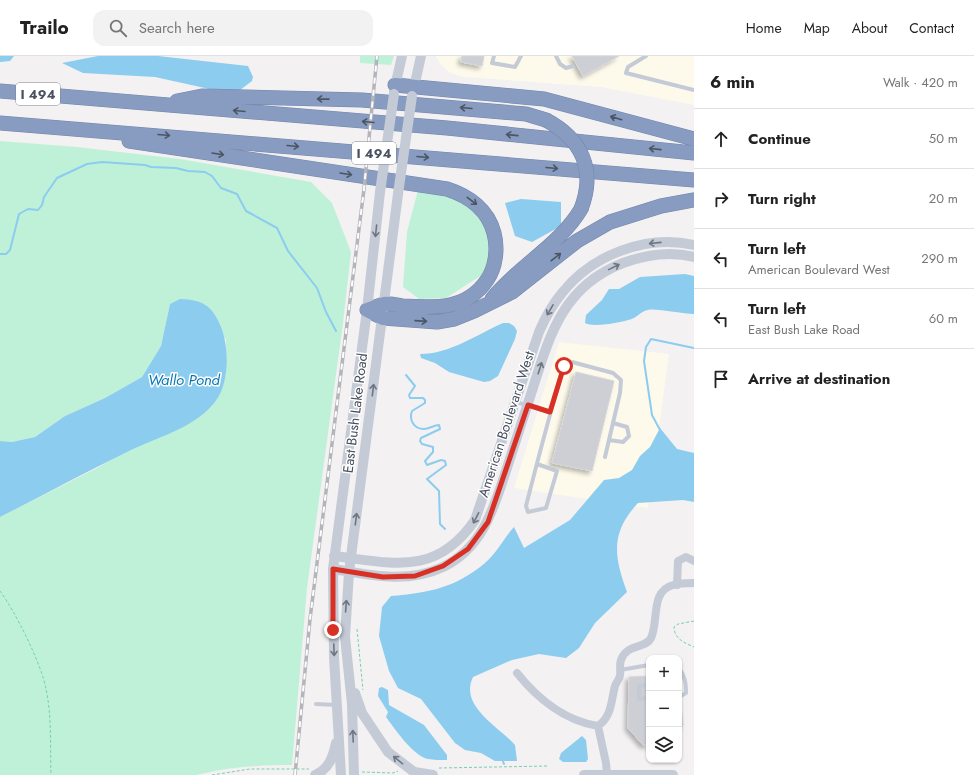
<!DOCTYPE html>
<html lang="en">
<head>
<meta charset="utf-8">
<style>
	body { margin:0; font-family:Jost,sans-serif; background:#f2f2f2; color:#222 }
	.controls { position:absolute; right:12px; bottom:12px; display:grid; overflow:hidden; border-radius:8px; box-shadow:0 1px 3px #0004 }
	.controls button { width:36px; height:36px; display:grid; place-items:center; padding:0; border:0; border-bottom:1px solid #e0e0e0; background:#fff; color:#222; font:20px sans-serif }
	.stop { position:absolute; width:12px; height:12px; margin:-9px; border:3px solid #d93025; border-radius:50%; background:#fff }
	.stop.end { background:#d93025; border-color:#fff; box-shadow:0 1px 4px #0008 }
	.list { margin:0; padding:0; list-style:none }
	h2 { display:flex; justify-content:space-between; align-items:center; height:52px; margin:0; padding:0 16px; font-size:17px }
	h2 small { font-size:13px; font-weight:400; color:#767676 }
	.list li { display:grid; grid-template-columns:26px 1fr auto; gap:12px; align-items:center; box-sizing:border-box; height:60px; padding:0 16px; border-top:1px solid #e0e0e0 }
	.list b { display:block; font-size:15px; white-space:nowrap }
	.list p { margin:0; font-size:13px; white-space:nowrap; color:#767676 }
	.list em { font-size:13px; font-style:normal; color:#767676 }
	.icon { flex:none; width:22px; height:22px; fill:none; stroke:currentColor; stroke-width:2; stroke-linecap:round; stroke-linejoin:round }
	.map { position:relative; flex:none; width:694px; height:719px; overflow:hidden }
	header { display:flex; align-items:center; gap:24px; box-sizing:border-box; height:56px; padding:0 20px; background:#fff; border-bottom:1px solid #e0e0e0 }
	header strong { font-size:19px }
	nav { display:flex; gap:22px; margin-inline-start:auto; font-size:14px }
	.search { width:280px; height:36px; background:#f2f2f2; display:flex; align-items:center; gap:10px; box-sizing:border-box; padding:0 14px; border-radius:12px; color:#767676; font-size:15px }
	main { display:flex }
	aside { flex:1; background:#fff }
	.map>svg:first-child { display:block }
	.commercial { fill:#fdfaeb }
	.green { fill:#bff1d9 }
	.water { fill:#8cccef }
	.lines { fill:none; stroke-linecap:round; stroke-linejoin:round }
	.stream { stroke:#8cccef; stroke-width:2 }
	.building { fill:#cdcfd5; stroke:#d5d6dc; filter:url(#shadow) }
	.motorway-casing { stroke:#7386ac; stroke-width:15 }
	.path { stroke:#76d0b0; stroke-width:1; stroke-dasharray:3 2; stroke-linecap:butt }
	.service { stroke:#c4cbd6; stroke-width:4 }
	.minor { stroke:#c4cbd6; stroke-width:8 }
	.tertiary { stroke:#c4cbd6; stroke-width:10 }
	.motorway { stroke:#889bc0; stroke-width:14 }
	.rail-casing { stroke:#b3b5bb; stroke-width:3.5 }
	.rail { stroke:#fff; stroke-width:2; stroke-dasharray:6; stroke-linecap:butt }
	.motorway-bridge-casing { stroke:#7386ac; stroke-width:15; stroke-linecap:butt }
	.tertiary-bridge { stroke:#c4cbd6; stroke-width:10 }
	.motorway-bridge { stroke:#889bc0; stroke-width:14 }
	.oneway { stroke:#4b5564 }
	.oneway2 { stroke:#6d7683 }
	.route { stroke:#d93025; stroke-width:5 }
	.labels { text-anchor:middle; dominant-baseline:central; stroke-width:3; stroke-linejoin:round; paint-order:stroke }
	.shield { fill:#fff; stroke:#7f858f; stroke-width:1 }
	.shield-label { font-size:13px; font-weight:bold; fill:#48515f }
	.street-label { font-size:14px; fill:#48515f; stroke:#fff }
	.water-label { font-size:15px; font-style:italic; fill:#0977b1; stroke:#fff }
</style>
</head>
<body>
<header>
<strong>Trailo</strong>
<div class="search"><svg class="icon" aria-label="search" viewBox="0 0 24 24"><circle cx="10" cy="10" r="6"/><path d="M15 15l6 6"/></svg>Search here</div>
<nav><a>Home</a><a>Map</a><a>About</a><a>Contact</a></nav>
</header>
<main>
<div class="map">
<svg width="694" height="719" viewBox="0 0 694 719">
	<defs>
		<filter id="shadow"><feDropShadow dx="-3" dy="3" stdDeviation="2" flood-color="#0004"/></filter>
	</defs>
	<rect width="100%" height="100%" fill="#f3f1f1"/>
	<path class="commercial" d="M436,0H694V49L601,31L464,21L450,17L441,9Z
		M559,286L669,298L648,452L514,432Z"/>
	<path class="green" d="M360,0H394L391,9L360,7Z
		M0,85L77,91L180,103L311,126L332,147L351,196L343,267L307,532L292,709C259,709 228,711 196,719H0V461L95,413L216,345L226,319V283L170,248L161,290L142,321L105,342L65,360L35,381L12,386L0,385Z
		M418,134L449,138L482,160L491,191L485,217L446,242L419,243L403,231L407,176Z"/>
	<path class="water" d="M0,0H14L10,5L0,6Z
		M98,0H158L248,10L253,21L252,25L240,34H214L155,21L83,17L62,7Z
		M521,143L561,146V170L532,186L515,180L505,147Z
		M685,218L694,220V258C683,258 655,252 648,254C642,255 639,259 634,262C625,266 593,272 585,267L586,259L602,244L609,233H619L640,221Z
		M180,243C203,244 212,249 221,271C229,291 230,327 215,346C194,373 156,381 127,396C84,417 42,440 0,461V385L12,386L35,381L65,360L105,342L142,321L161,290L170,248Z
		M503,267H509L514,270L517,275L515,283L498,320L490,325L484,326L449,316L435,307L421,302L420,298C450,298 476,279 503,267Z
		M660,372L677,393L694,397V446L683,444L638,447C610,477 614,500 627,536L595,567L579,592L566,602L539,598L512,604L473,621C459,650 498,670 515,689L517,705H495L481,697L465,694L455,687L421,643L398,632L389,615L379,580L382,551L391,540C428,537 455,532 485,507C496,498 504,482 514,471L524,492L570,464L604,424L619,422L632,414L640,400L650,391Z
		M382,631L388,634L389,649L424,669L447,699V704C440,704 434,704 428,703C413,700 395,673 386,661L388,656L378,640L379,632Z
		M582,680L586,684L588,703L586,706H563L559,703L561,697Z"/>
	<g class="lines">
		<path class="stream" d="M0,198H6L10,194L19,158L28,153L38,154L42,149L44,141L57,122L87,108L102,106L145,109L151,111L176,112L188,115L205,116L212,120L221,132L237,138L246,155L277,172L288,195L317,232L326,256L336,275
			M406,319L415,330L409,339L410,342H423L425,344V347L412,355C409,363 413,373 424,373C429,373 434,369 439,369L440,373L421,382L420,385L422,388L433,391V396L425,405L427,409L441,404L445,405L446,409L427,423L439,435L440,468L445,473
			M660,374L652,359L644,305L646,291L651,283L694,292
			M502,703L504,708"/>
	</g>
	<path class="building" d="M462,0H484L482,10L461,6Z
		M572,0H619L583,20Z
		M576,316L614,325L592,415L552,407Z
		M649,620V689H643L628,672L629,621Z
		M679,627L683,669L679,675Z"/>
	<g class="lines">
		<g class="motorway-casing">
			<path id="motorway" d="M395,29L544,43L694,83
				M0,35L447,72L694,97
				M177,45L202,40L362,44L526,58L546,64
				M0,67L694,124
				M129,85L447,133C469,140 488,154 494,177C498,192 496,211 487,224C467,254 435,252 402,250C397,249 390,247 384,248C379,249 372,252 367,254
				M492,243C518,210 559,190 581,153
				M367,254L383,262L437,266L454,263L474,255L512,236L577,185L610,166L661,150L694,144"/>
		</g>
		<path class="path" d="M0,535C15,555 42,609 46,633C52,661 50,690 51,719
			M694,565L678,568L674,571C674,583 685,587 694,591
			M357,573L363,634
			M439,712L549,710
			M362,716L393,717L398,715
			M212,719L250,713H309"/>
		<path class="service" d="M494,0L492,7L515,11L521,0
			M556,0L560,8L566,12L573,10
			M646,0L628,11L626,17L694,34
			M516,346L550,356
			M609,384L623,386L629,380L627,371L613,367
			M537,408L557,415L546,452L528,456L526,450C538,403 550,356 564,310L572,306L613,317L621,324L620,337L605,401
			M679,612C685,620 686,627 686,637L679,641
			M620,614L649,609
			M649,629L639,630V643L649,642
			M316,648L336,649"/>
		<path class="minor" d="M677,529L678,505L686,501L694,505
			M517,617C537,642 565,665 598,670
			M598,670C612,660 611,645 615,630C616,626 620,623 620,619C621,614 619,609 621,604C627,587 646,593 651,582C659,565 650,535 673,529C680,527 687,527 694,527
			M598,670L606,707L607,719"/>
		<path class="tertiary" d="M394,35L402,0
			M413,36L421,0
			M334,500C393,507 436,521 475,464L539,276C545,262 552,249 562,237C592,199 646,178 694,189
			M333,513C370,519 407,528 443,511C480,493 492,458 504,421C513,394 522,366 531,338C549,282 561,231 623,207C645,199 671,195 694,201
			M355,637L362,657L388,696L414,716L433,719
			M315,719C329,713 333,701 336,687
			M341,719L334,601L333,513L367,254L380,136
			M354,719L352,648L345,581L349,516L398,138
			M584,719H673"/>
		<use href="#motorway" class="motorway"/>
		<g class="rail-casing">
			<path id="rail" d="M295,719L310,563L364,133L377,0"/>
		</g>
		<use href="#rail" class="rail"/>
		<g class="motorway-bridge-casing">
			<path id="motorway-bridge" d="M546,64C582,83 596,114 581,153"/>
		</g>
		<path class="tertiary-bridge" d="M380,136L394,38
			M398,138L412,40"/>
		<use href="#motorway-bridge" class="motorway-bridge"/>
	</g>
	<defs><path id="oneway-shaft" d="M-6 0H5M1.5-3L5.5 0L1.5 3" fill="none" stroke-width="1.6" stroke-linecap="round" stroke-linejoin="round"/></defs>
	<g class="oneway">
		<use href="#oneway-shaft" transform="translate(323 43) rotate(-179)"/>
		<use href="#oneway-shaft" transform="translate(466 52) rotate(-175)"/>
		<use href="#oneway-shaft" transform="translate(239 55) rotate(-175)"/>
		<use href="#oneway-shaft" transform="translate(616 62) rotate(-164)"/>
		<use href="#oneway-shaft" transform="translate(368 66) rotate(-175)"/>
		<use href="#oneway-shaft" transform="translate(164 79) rotate(5)"/>
		<use href="#oneway-shaft" transform="translate(512 79) rotate(-174)"/>
		<use href="#oneway-shaft" transform="translate(293 90) rotate(5)"/>
		<use href="#oneway-shaft" transform="translate(655 93) rotate(-174)"/>
		<use href="#oneway-shaft" transform="translate(218 98) rotate(9)"/>
		<use href="#oneway-shaft" transform="translate(423 101) rotate(5)"/>
		<use href="#oneway-shaft" transform="translate(552 112) rotate(5)"/>
		<use href="#oneway-shaft" transform="translate(346 118) rotate(9)"/>
		<use href="#oneway-shaft" transform="translate(472 145) rotate(37)"/>
		<use href="#oneway-shaft" transform="translate(556 201) rotate(-38)"/>
		<use href="#oneway-shaft" transform="translate(421 265) rotate(4)"/>
	</g>
	<g class="oneway2">
		<use href="#oneway-shaft" transform="translate(376 175) rotate(96)"/>
		<use href="#oneway-shaft" transform="translate(655 187) rotate(174)"/>
		<use href="#oneway-shaft" transform="translate(614 211) rotate(-26)"/>
		<use href="#oneway-shaft" transform="translate(550 254) rotate(120)"/>
		<use href="#oneway-shaft" transform="translate(540 312) rotate(-72)"/>
		<use href="#oneway-shaft" transform="translate(373 334) rotate(-83)"/>
		<use href="#oneway-shaft" transform="translate(476 462) rotate(117)"/>
		<use href="#oneway-shaft" transform="translate(356 463) rotate(-83)"/>
		<use href="#oneway-shaft" transform="translate(346 550) rotate(-86)"/>
		<use href="#oneway-shaft" transform="translate(334 594) rotate(88)"/>
		<use href="#oneway-shaft" transform="translate(353 680) rotate(-92)"/>
		<use href="#oneway-shaft" transform="translate(398 704) rotate(-141)"/>
	</g>
	<g class="lines">
		<path class="route" d="M333,574V513L383,521L415,520L443,510L468,493L488,466L528,349L550,356L564,310"/>
	</g>
	<g class="labels">
		<g class="shield">
			<rect x="16" y="27" width="44" height="22" rx="3"/>
			<rect x="352" y="86" width="44" height="22" rx="3"/>
		</g>
		<g class="shield-label">
			<text x="38" y="38">I 494</text>
			<text x="374" y="97">I 494</text>
		</g>
		<g class="street-label">
			<text transform="translate(355 357) rotate(-83)">East Bush Lake Road</text>
			<text transform="translate(506 368) rotate(-72)">American Boulevard West</text>
		</g>
		<g class="water-label">
			<text x="184" y="324">Wallo Pond</text>
		</g>
	</g>
</svg>
<div class="controls">
<button>+</button>
<button>−</button>
<button><svg class="icon" aria-label="layers" viewBox="0 0 24 24"><path d="M12 4l9 5-9 5-9-5zM3 14l9 5 9-5"/></svg></button>
</div>
<div class="stop" style="left:564px;top:310px"></div>
<div class="stop end" style="left:333px;top:574px"></div>
</div>
<aside>
<h2>6 min<small>Walk · 420 m</small></h2>
<ul class="list">
<li><svg class="icon" aria-label="ahead" viewBox="0 0 24 24"><path d="M12 20V5M6 11l6-6 6 6"/></svg><div><b>Continue</b></div><em>50 m</em></li>
<li><svg class="icon" aria-label="right" viewBox="0 0 24 24"><path d="M7 20v-9h11M14 6l5 5-5 5"/></svg><div><b>Turn right</b></div><em>20 m</em></li>
<li><svg class="icon" aria-label="left" viewBox="0 0 24 24"><path d="M17 20v-9H6M10 6l-5 5 5 5"/></svg><div><b>Turn left</b><p>American Boulevard West</p></div><em>290 m</em></li>
<li><svg class="icon" aria-label="left" viewBox="0 0 24 24"><path d="M17 20v-9H6M10 6l-5 5 5 5"/></svg><div><b>Turn left</b><p>East Bush Lake Road</p></div><em>60 m</em></li>
<li><svg class="icon" aria-label="arrive" viewBox="0 0 24 24"><path d="M6 21V4h12l-3 4 3 4H6"/></svg><div><b>Arrive at destination</b></div></li>
</ul>
</aside>
</main>
</body>
</html>
